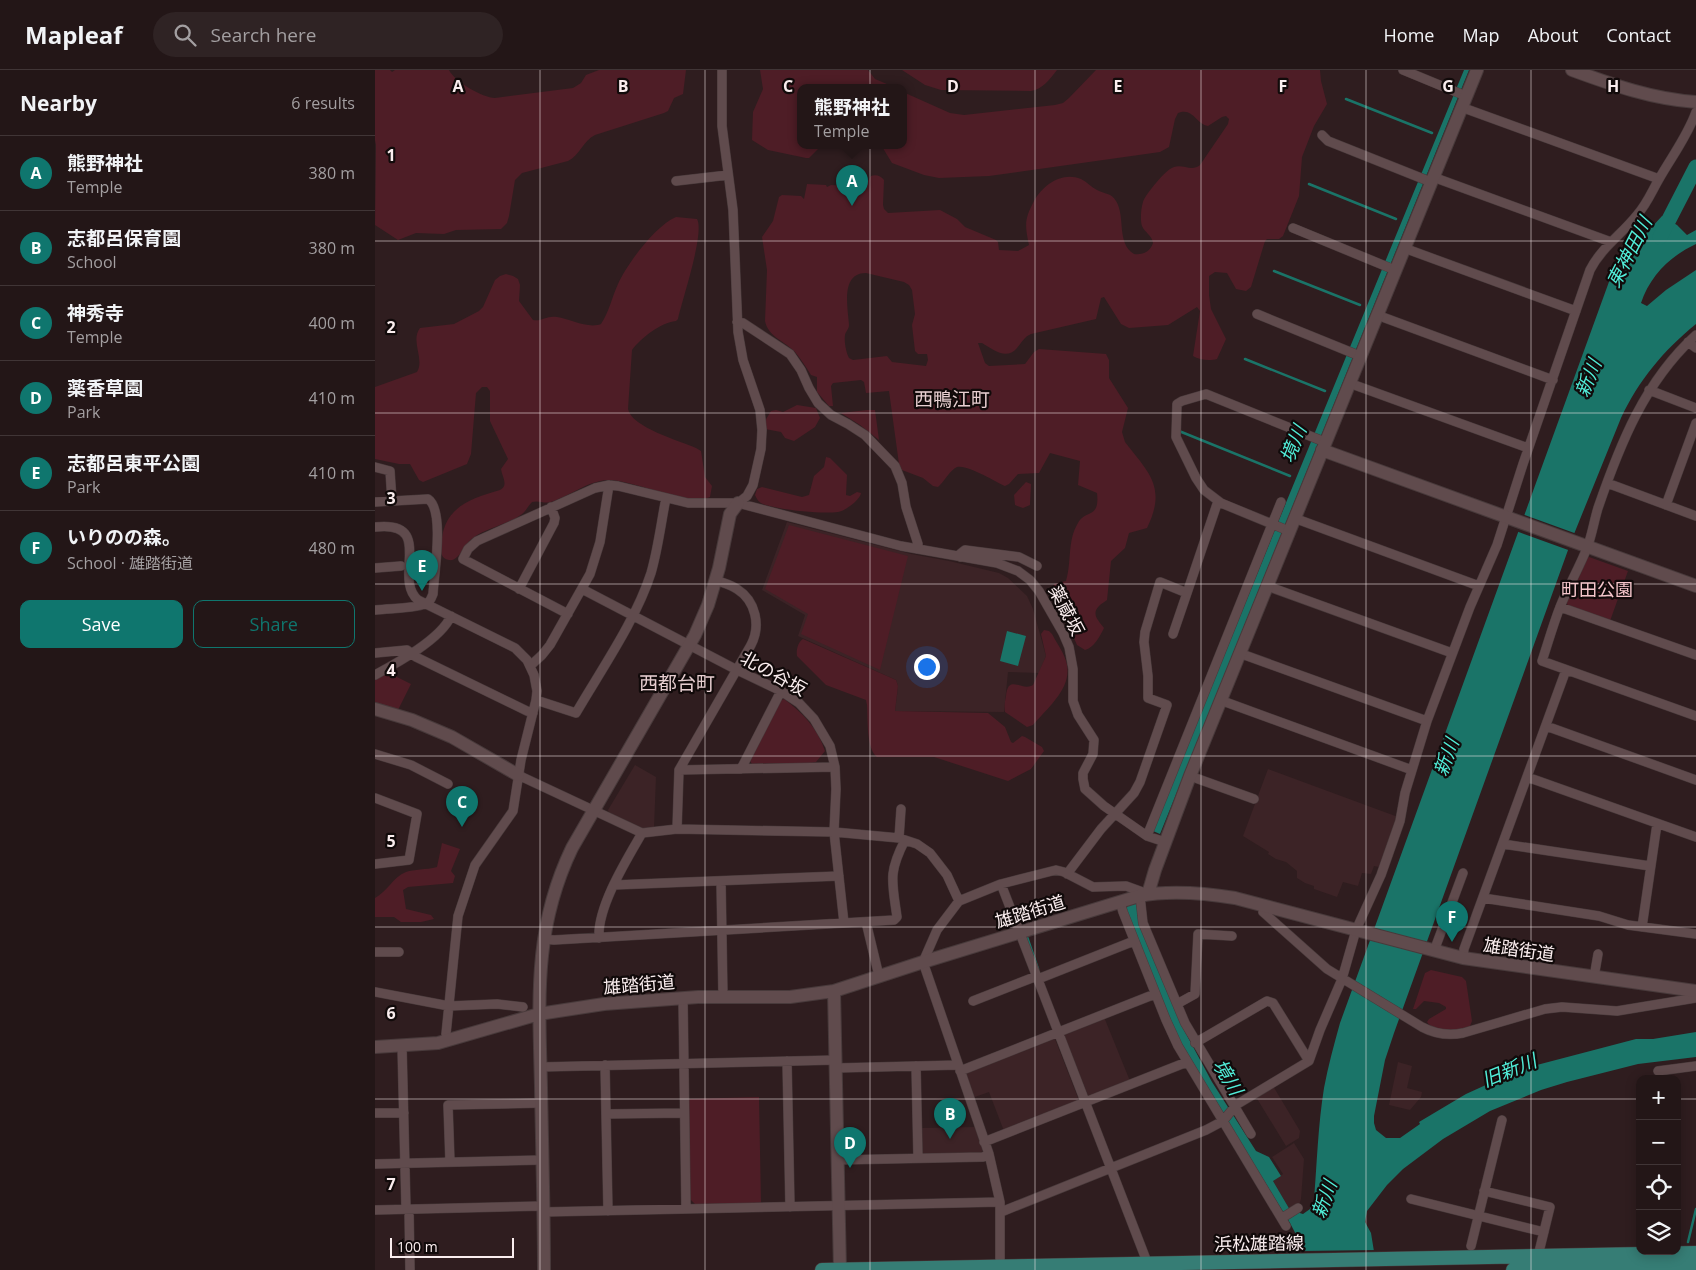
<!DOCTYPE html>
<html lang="en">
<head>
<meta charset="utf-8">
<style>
	body { margin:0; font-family:"Open Sans","Noto Sans JP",sans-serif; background:#2f2324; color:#f1f3f6 }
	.controls { position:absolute; right:15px; bottom:15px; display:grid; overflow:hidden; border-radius:10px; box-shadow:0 2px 12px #0003 }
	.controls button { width:45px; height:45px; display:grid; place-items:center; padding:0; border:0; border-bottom:1px solid #403536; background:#231617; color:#f1f3f6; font:25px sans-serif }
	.scale { position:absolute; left:15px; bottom:12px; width:124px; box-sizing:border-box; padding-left:5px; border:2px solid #faedee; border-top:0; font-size:14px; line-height:18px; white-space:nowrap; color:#faedee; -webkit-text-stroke:4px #110a0a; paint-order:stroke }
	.you { position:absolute; left:551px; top:596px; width:18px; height:18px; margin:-12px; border:4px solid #fff; border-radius:50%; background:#1a73e8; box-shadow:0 0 0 8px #1a73e833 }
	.badge { display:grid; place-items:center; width:32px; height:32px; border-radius:50%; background:#0f766e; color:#fff; font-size:16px; font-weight:700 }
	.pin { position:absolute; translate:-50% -41px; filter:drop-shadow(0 1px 2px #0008) }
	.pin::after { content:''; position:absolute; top:26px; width:18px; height:15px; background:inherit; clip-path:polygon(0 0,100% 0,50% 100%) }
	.popup { position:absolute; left:422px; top:14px; width:110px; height:65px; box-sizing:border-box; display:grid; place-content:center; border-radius:10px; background:#231617; filter:drop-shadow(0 1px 4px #0005); font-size:16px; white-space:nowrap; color:#a39fa1 }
	.popup b { font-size:19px; color:#f1f3f6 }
	.popup::after { content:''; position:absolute; left:50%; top:100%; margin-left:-10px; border:10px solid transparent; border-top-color:#231617 }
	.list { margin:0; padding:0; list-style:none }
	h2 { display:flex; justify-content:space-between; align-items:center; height:65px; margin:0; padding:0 20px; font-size:21px }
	h2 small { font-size:16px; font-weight:400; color:#a39fa1 }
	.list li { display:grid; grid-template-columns:32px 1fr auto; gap:15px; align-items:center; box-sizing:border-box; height:75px; padding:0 20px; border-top:1px solid #403536 }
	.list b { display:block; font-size:19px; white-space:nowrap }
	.list p { margin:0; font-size:16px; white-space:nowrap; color:#a39fa1 }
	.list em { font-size:16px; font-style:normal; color:#a39fa1 }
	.actions { display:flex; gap:10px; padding:15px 20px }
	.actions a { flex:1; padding:11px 0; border:1px solid #0f766e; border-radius:10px; text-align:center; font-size:18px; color:#0f766e }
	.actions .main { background:#0f766e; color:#fff }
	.icon { flex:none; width:28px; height:28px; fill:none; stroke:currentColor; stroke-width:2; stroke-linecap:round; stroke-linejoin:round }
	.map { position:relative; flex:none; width:1321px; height:1200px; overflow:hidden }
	header { display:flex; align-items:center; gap:30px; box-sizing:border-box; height:70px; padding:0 25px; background:#231617; border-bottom:1px solid #403536 }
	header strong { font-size:24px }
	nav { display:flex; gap:28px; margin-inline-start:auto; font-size:18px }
	.search { width:350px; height:45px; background:#2f2324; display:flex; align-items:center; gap:12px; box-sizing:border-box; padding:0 18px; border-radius:28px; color:#a39fa1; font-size:19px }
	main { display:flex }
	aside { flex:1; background:#231617 }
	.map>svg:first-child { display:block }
	.built { fill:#3c2326 }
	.green { fill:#4e1d26; fill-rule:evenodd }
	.water { fill:#1a7468 }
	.pier { fill:#2f1d1f }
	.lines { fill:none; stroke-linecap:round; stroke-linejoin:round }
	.stream { stroke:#1a7468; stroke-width:2.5 }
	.river { stroke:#1a7468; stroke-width:15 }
	.street-casing { stroke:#483a3b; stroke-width:10 }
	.secondary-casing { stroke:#483a3b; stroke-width:14 }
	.primary-casing { stroke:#483a3b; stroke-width:15 }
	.street { stroke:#604b4d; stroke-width:9 }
	.secondary { stroke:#604b4d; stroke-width:12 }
	.primary { stroke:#367d75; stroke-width:14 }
	.grid { fill:none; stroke:#faedee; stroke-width:1; stroke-opacity:0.55 }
	.labels { text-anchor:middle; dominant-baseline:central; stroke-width:4.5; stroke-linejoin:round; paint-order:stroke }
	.park-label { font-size:18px; fill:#f5c6cb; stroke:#110a0a }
	.street-label { font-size:18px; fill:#faedee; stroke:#110a0a }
	.water-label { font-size:19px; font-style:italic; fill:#51eed9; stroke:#110a0a }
	.neighbourhood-label { font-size:19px; fill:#e7ced0; stroke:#110a0a }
	.grid-label { font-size:16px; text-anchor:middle; font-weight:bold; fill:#faedee; stroke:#110a0a; stroke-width:4.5; stroke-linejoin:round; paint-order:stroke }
</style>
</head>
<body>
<header>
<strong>Mapleaf</strong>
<div class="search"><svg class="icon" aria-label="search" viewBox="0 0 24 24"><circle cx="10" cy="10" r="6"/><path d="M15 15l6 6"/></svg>Search here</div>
<nav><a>Home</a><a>Map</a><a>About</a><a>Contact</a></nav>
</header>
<main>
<aside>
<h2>Nearby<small>6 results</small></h2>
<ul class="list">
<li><span class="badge">A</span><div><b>熊野神社</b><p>Temple</p></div><em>380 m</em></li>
<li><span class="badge">B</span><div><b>志都呂保育園</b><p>School</p></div><em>380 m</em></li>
<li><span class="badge">C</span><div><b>神秀寺</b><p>Temple</p></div><em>400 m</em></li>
<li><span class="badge">D</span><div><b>薬香草園</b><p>Park</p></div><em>410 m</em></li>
<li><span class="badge">E</span><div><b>志都呂東平公園</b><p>Park</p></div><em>410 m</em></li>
<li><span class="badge">F</span><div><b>いりのの森。</b><p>School · 雄踏街道</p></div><em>480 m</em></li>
</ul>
<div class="actions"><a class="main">Save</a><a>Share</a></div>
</aside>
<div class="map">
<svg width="1321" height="1200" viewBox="0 0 1321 1200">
	<rect width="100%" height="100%" fill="#2f1d1f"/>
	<path class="built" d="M412,452L536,484L574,491L624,503L633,508L652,526L658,539L671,586L664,603L633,602L629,642L520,641L523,616L521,610L423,566L430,545L387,520Z
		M260,695L281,707L279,758L267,759L234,744L233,740Z
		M893,699L1023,747L1004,797L999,796L996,804L987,803L983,816L968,812L962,827L939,819V816L930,813L922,808V801L911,792L901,789L893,784L894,782L868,766Z
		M729,947L755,1011L715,1027L713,1026L689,965L690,963Z
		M678,968L680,969L703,1028L702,1032L629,1061L614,1022L597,1028L589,1003Z
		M1023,992L1037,996L1032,1018L1047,1022L1046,1027L1035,1040L1014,1035Z
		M898,1016L925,1061L924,1068L911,1076L881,1027Z
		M600,1057L608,1080L606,1083L549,1084L546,1082V1058Z
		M919,1073L929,1089L926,1129L924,1135L915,1140L898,1111L908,1104L897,1087Z"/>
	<path class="green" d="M0,0H15L17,2L20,0H74C79,11 108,28 120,28L198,18L206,13L211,5L224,0H311L308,24L299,28L293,41L289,43L220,65C208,71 205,85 193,91L147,103L140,110L134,146L132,153L126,159L81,160L69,164L41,163L23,170L0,155L1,75L0,70Z
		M385,0H493L500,9L519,17H426V75H451L445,77L434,88H431L393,80L377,70L378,42L388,19Z
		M527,0H682C674,10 668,19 656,21L566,20L550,15Z
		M721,0H945L946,11L952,34L939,56L927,87L924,126L908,166L904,169H892L890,171L876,217L871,221L861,219L852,203L840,202L834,206V225L836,239L851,269L842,289C835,291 824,290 818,286L825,241L822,237L793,255L754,258L746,254L729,227L726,228L721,249L656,264C649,267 647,272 642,278C631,291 618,279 607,273H603L610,293L614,296L650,294L659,282L664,279L731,284L734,290V308L753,338L747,362L750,372C774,403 792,417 772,458L754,463L750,478L736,491L732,530C730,532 727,533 725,535C715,544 724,551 729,558C725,566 719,578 710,580L702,575L677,518L679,514L691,511C697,491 692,471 703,453C711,439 725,449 722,423L703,415L705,391L675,383L664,403L643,404L634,414L630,416C621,412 592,394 582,397C575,400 569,412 563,417L558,416L548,408L527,400L524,394L514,321L491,323L489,312L486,310L458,313L456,316L458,336H454L442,322V307L436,305C431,297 426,289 420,282C410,271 393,267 390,251L392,200L387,167L398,151L404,127L407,125L426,126L429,129L432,114L451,115L452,117L456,115L487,117L491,114L496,106C501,104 506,106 509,110L508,135L509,139L513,143L565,140L582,149L590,157L621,170L623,172L624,180L643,181L654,175C650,155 649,150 659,131C668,115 687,101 706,109C712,112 716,117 722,120C729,124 737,123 741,131C751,147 741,173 759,184C768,185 775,182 778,173C777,165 770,163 767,156C765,150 766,138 768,132C770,125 791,99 799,97C808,94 817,102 825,95L853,54L854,49L851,46L847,47L833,56C821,54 818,37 803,43L800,49L794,77L785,82L614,106L564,108L549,105L517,93L506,75H528V22L575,43L589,45L680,35L688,33L694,28ZM491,203L529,212L534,215L537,220L540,244L537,255L540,281L543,284H552L553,290L551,296L517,292L512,286L478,290L474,288C471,282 469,272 470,265C471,261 474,259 474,255C473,238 465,203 491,203Z
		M301,147L322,149C330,162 307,231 303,249L301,251C285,253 267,267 257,280L253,339C256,357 305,371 321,378L326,381L330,407L337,416L335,427C312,437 260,410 233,410C212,411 195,426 176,432C169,434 164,430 157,432C153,436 151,441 147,444C133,455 113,457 98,468C90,473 84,492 74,490C68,489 66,485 66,480C66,439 91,430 125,420C134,415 127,407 126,399L133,389L115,351V321L112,317H107L101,323L96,384L92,394L48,412L44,410L35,394H24L0,389V317L42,302C50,289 35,271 45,258L79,254L104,241L108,237L120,210L125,206L131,204L138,206L143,209L145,215L144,231L158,250C166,252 172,245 182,247C195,249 213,259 226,254C234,242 237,227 243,214C252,194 280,156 301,147Z
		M422,335L441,338L445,348L440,357L419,371L410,368L406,362L390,359V351L396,341L401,340L408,342Z
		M492,340H500L504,370L485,355L466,343Z
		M451,387L455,388L472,405L471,425L475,426L482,422L486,423C485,430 470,441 463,442C445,444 404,440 388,434C383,432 382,429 380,425L382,419L387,417L427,427L434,425L439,406L449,397Z
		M651,412L656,414C656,418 655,432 655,435L648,438L640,435L639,425Z
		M414,455L533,486L505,600L426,564L433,544L390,519Z
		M1214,487L1253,501L1235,551L1193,536L1191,531L1211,488Z
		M669,560L674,561L677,564C681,572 687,580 690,588C701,615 674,636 658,655L652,657L630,642C629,637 630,631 631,626C633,603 647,622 658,615L671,586L666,564Z
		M428,569L521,610L523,616L520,641L613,643L630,657L636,672L638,673L647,666L650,667L667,677L669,681L656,699L633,711L559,687H502C491,679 493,648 492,635L491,630L451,615L422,586C421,580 423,572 428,569Z
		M12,602L36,614L23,640L0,634V609Z
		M409,629C428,643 443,659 450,681L441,692L437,693L377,694L375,691L406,630Z
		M67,773L85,779L76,801L80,806L78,813L33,817L28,820L31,839L56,845L59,849L46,852H26L19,847H0V828C12,822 18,807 31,802C39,799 51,800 62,797Z
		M1056,900L1087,907L1091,911L1097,951L1095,956C1083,961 1060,964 1052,952L1054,949L1071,939V937L1064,933L1049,931L1041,939H1038L1050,903Z
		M384,1027L386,1134L321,1135L315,1129L313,1029Z"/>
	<path class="water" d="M1089,0H1094L785,764L778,761L901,457Z
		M1287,146L1302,155L1312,165L1321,160V174C1295,186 1275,206 1266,233L1272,236L1291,220L1321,200V254C1288,281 1264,310 1246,348L1197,469L1019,963L1010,990L999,1046V1053L1001,1060L1011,1068H1025L1045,1054L1044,1052L1091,1024L1124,1009L1158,996L1261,969H1278L1321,962V987L1263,994L1192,1012L1166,1020L1115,1041L1068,1069L1028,1099L1012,1115L992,1141L990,1152L996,1163L1002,1200H935L926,1174L915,1153L805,975L751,840L753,835L763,832L762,844L808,958L837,1012L881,1081L894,1087L906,1106L898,1111L915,1140L928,1144L935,1139L939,1130C942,1093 943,1055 949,1018C953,996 959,975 965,953L1235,209L1244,193Z
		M632,561L651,566L643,596L625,591Z"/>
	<path class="pier" d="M1147,444L1202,464L1196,481L1141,461Z
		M1001,1180L1005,1200H932L926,1181Z"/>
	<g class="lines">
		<path class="stream" d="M971,29L1057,63
			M934,114L1021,149
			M899,201L985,235
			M870,289L950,321
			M804,361L915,406
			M652,867L663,899
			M1313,1172L1321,1139"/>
		<path class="river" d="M1285,167L1321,97"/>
		<g class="street-casing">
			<path id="street" d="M347,0V56L358,140L363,262L368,290L385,340L387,360L386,379L378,415L372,426L363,433
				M1028,0L1091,26
				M1086,37L1284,109
				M947,65L953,71L1056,112
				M1058,107L1236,172
				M301,111L353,105
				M918,158L1020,200
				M1029,178L1201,241
				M882,244L985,286
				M1002,245L1178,310
				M362,252L368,253L415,284L426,300L434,318L443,333L456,345L473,354L490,365L520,396L527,413L531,437L543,474L542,479
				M1321,265C1270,311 1245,374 1223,438C1219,451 1217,465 1212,478C1204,498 1193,517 1185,537C1178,555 1173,573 1167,591L1321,646
				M1313,272L1321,278
				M974,313L1153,378
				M1274,320L1321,338
				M0,397L15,401L17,431
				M1232,413L1321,446
				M0,432L53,429C70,440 59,505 58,524C56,529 55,532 50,534C35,539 16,538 0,540
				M1291,435L1321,353
				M919,448L1104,516
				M0,457C61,450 17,508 43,530L140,578L152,590L159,605L162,621L161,630L146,690L138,741L100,795L83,846L71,964L73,970
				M914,461L846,433L829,420L821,408L801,367L802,334L807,331L831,324L950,372
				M585,487V484L590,480L644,487L662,496
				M0,498L26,496
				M892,516L1077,583
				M144,519L179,453L180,448L176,437
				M207,519L362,600L406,621L424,633L439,649L455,676L460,697L461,719L459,762L469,853
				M1185,537L1321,585
				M193,544L88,489L93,479L102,471L220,418L234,415L243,416L313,433H363L526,476L622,493L643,501L655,510L664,521L688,563L694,577L698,599V631L703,645L719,670L718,684L708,703V709L710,719L729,736L772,766L790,772
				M798,564L812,523
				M0,583L32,580L41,587L152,641L158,643
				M864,583L1052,651
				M155,596L167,585L175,575L215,504L225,472L234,415
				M0,605C22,593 66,569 76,546
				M161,630L201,643C226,600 261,550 276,503C283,479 286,453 291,428
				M845,630L1037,700
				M1171,656L1321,710
				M0,684L36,695L73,714
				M366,699L406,621
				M304,700L460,697
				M143,705L267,763L302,759L459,762L524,768L542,774L555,783L572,805L584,831
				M815,706L879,729
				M1152,707L1321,767
				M0,728L42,744L34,790L0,794
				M302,759L304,700L376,575C386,556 381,531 362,519C356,515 348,513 341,510
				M772,766L906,432
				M524,768L526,739
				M1128,774L1275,796
				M692,804L726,759L759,723L765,712L792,635L773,628V606L769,572L770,562L785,512L812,523L843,431
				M346,811L348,927
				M626,814L774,1197
				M239,815L464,806
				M765,826L768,853L810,953L876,1064
				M1108,828L1224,846L1253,855L1321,864
				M745,832L748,842L791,950L803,976L911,1156
				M890,836L888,842L952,899L1047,957C1060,964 1073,966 1088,963L1170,939L1187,937L1242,941L1321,928
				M491,852L504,906
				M1267,857L1282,754
				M224,868C222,837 252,789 267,763
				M168,869L179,870L519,850L522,847C517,811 513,803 530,770
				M1059,881L1088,803
				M0,882H24
				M1088,888L1089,879L1191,600
				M1219,907L1223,884
				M663,909L759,871
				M0,922L74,936L122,934L148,937
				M308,928L311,1139
				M598,931L662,906
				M802,934L820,924L823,864L857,866
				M820,973L892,931L898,933L934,991
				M27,976L31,1139
				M412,991L415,1137
				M230,995L233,1141
				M541,996L543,1088
				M165,997L461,990
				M461,998L583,995
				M585,1001L780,924
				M1283,1001L1321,996
				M0,1043H29
				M231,1044L309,1043
				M609,1072L812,992
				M462,1090L608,1087L614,1084
				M75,1092L73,1035L166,1033
				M0,1094L167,1090
				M1109,1121L1175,1137L1162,1190
				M1036,1129L1169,1162
				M34,1139L35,1200
				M0,1140L168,1136
				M168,1142L625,1132
				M626,1142L831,1060L848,1051L861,1035L934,991L945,960L967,909L981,860L1006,805L1025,751L1030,723L1052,651L1095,537L1122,475L1148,394L1215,200C1226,178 1247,164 1262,145C1272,134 1277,121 1284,109C1297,86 1312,67 1321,42
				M907,1148L923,1138
				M1096,1176L1127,1050
				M625,1196V1132L614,1084L548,892L562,860L584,831L626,814L681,800L689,802L718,817L751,816L773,824"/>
		</g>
		<g class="secondary-casing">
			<path id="secondary" d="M1197,0C1238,15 1277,29 1321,32
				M947,380L1321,516
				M0,639L37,650L77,667L143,705
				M773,824L780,800L815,706L1102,0
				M459,921L465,1200
				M0,977L63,973L164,944L229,934L323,927H415L459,921L548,892L764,826C795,820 829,823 860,828L1088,888L1321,921
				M169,1200C169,1139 167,1078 166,1017C164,930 158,859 197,778L320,565L333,535L344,498L355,444L363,433"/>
		</g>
		<g class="primary-casing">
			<path id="primary" d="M447,1200L1321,1183
				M1138,1200L1321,1197"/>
		</g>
		<use href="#street" class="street"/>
		<use href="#secondary" class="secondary"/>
		<use href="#primary" class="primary"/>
	</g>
	<path class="grid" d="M165,0V1200M330,0V1200M495,0V1200M660,0V1200M826,0V1200M991,0V1200M1156,0V1200M0,171H1321M0,343H1321M0,514H1321M0,686H1321M0,857H1321M0,1029H1265M1302,1029H1321"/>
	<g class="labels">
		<g class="park-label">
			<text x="1222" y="519">町田公園</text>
		</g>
		<g class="street-label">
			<text transform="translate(692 540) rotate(62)">薬蔵坂</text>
			<text transform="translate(399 603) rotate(29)">北の谷坂</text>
			<text transform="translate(655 841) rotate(-17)">雄踏街道</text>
			<text transform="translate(1144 879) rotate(8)">雄踏街道</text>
			<text transform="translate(264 914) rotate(-5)">雄踏街道</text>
			<text transform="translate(884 1173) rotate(-1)">浜松雄踏線</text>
		</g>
		<g class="water-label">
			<text transform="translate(1254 182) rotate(-63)">東神田川</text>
			<text transform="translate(1213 308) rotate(-68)">新川</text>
			<text transform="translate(918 374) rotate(-68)">境川</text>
			<text transform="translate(1071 687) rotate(-70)">新川</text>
			<text transform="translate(1134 1000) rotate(-22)">旧新川</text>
			<text transform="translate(853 1007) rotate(59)">境川</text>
			<text transform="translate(949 1129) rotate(-70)">新川</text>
		</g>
		<g class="neighbourhood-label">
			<text x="577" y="329">西鴨江町</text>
			<text x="302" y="613">西都台町</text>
		</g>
	</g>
	<g class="grid-label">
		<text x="83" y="22">A</text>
		<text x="248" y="22">B</text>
		<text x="413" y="22">C</text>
		<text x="578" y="22">D</text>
		<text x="743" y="22">E</text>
		<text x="908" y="22">F</text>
		<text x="1073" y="22">G</text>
		<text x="1238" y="22">H</text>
		<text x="16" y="91">1</text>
		<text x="16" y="263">2</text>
		<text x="16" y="434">3</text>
		<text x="16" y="606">4</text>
		<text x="16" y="777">5</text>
		<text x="16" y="949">6</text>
		<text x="16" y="1120">7</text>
	</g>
</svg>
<div class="controls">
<button>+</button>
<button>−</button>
<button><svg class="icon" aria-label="locate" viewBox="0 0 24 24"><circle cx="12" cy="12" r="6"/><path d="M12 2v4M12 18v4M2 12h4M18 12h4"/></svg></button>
<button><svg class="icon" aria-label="layers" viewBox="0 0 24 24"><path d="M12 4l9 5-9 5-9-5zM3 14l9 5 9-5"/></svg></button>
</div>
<div class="scale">100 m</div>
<div class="you"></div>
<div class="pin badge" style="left:477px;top:136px">A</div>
<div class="popup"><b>熊野神社</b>Temple</div>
<div class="pin badge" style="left:575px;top:1069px">B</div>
<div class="pin badge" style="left:87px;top:757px">C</div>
<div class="pin badge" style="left:475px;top:1098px">D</div>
<div class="pin badge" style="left:47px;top:521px">E</div>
<div class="pin badge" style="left:1077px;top:872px">F</div>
</div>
</main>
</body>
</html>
